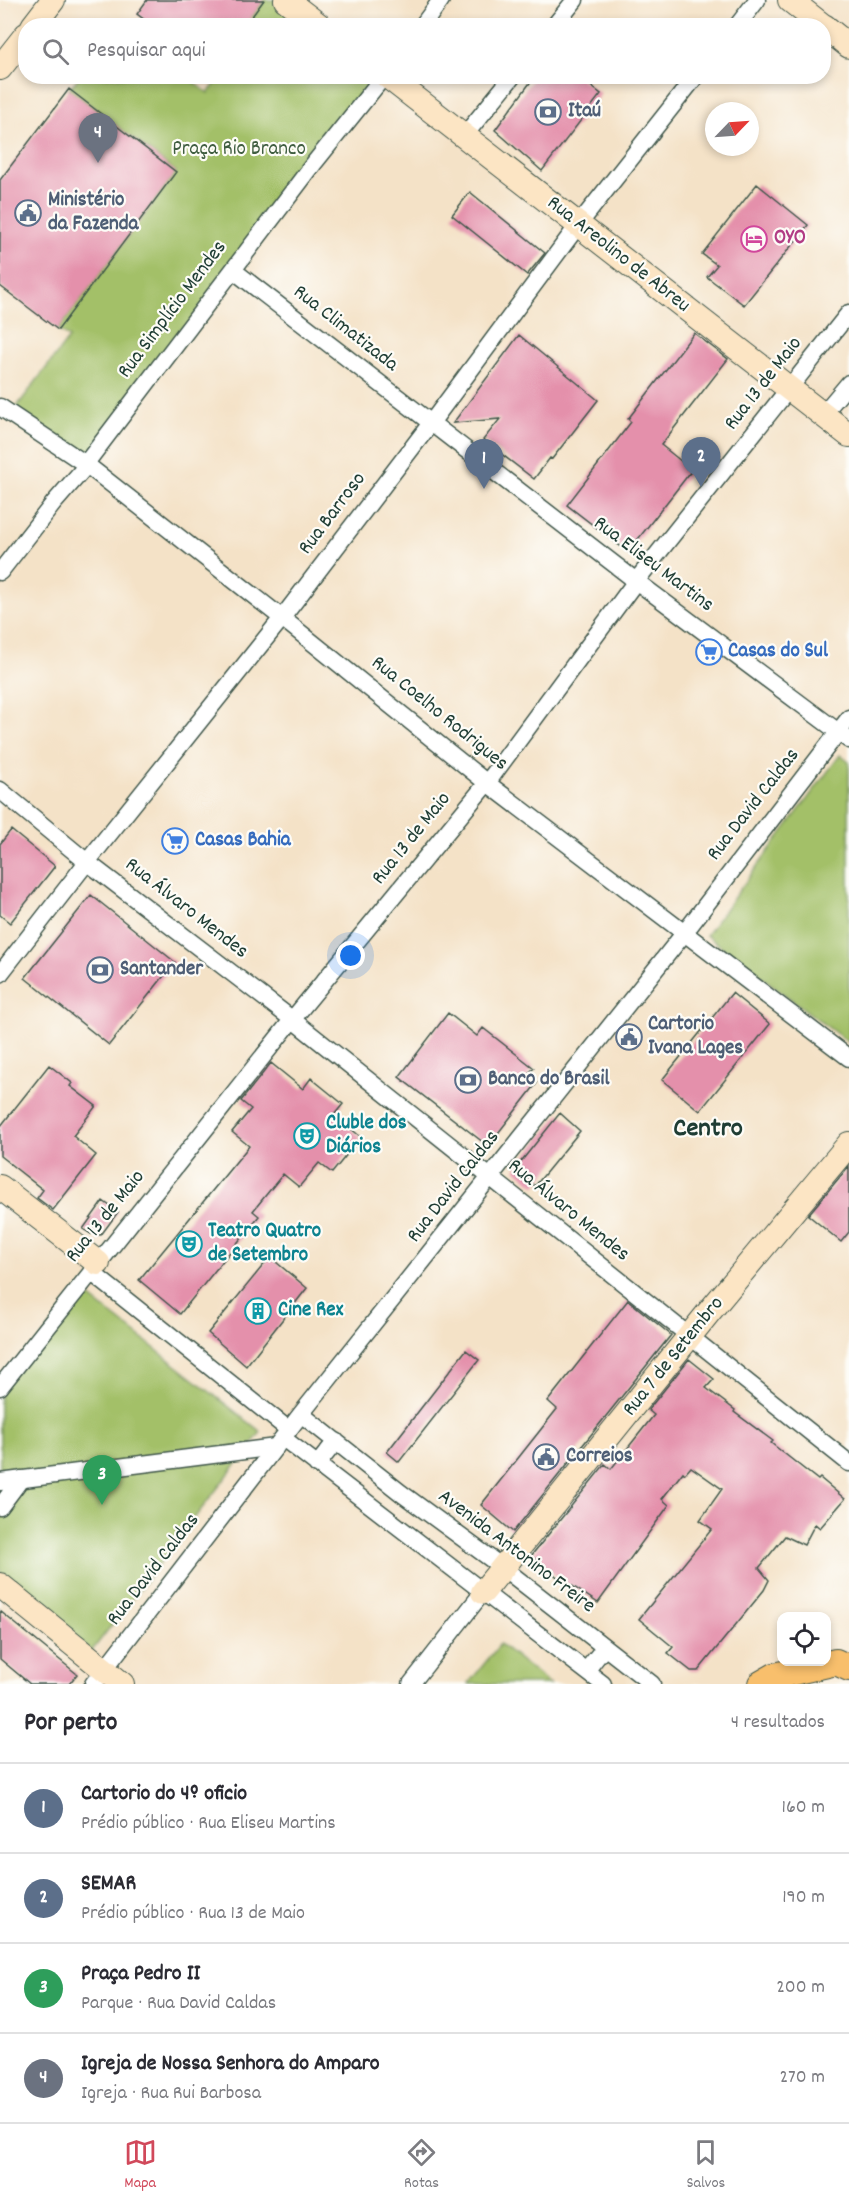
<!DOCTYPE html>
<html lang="pt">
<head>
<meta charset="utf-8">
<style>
	body { margin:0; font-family:Dekko,sans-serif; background:#f2f2f3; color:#2b2b33 }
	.controls { position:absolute; right:18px; bottom:18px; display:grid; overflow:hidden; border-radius:12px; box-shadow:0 3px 9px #0003 }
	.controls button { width:54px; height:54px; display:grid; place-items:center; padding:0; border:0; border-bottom:2px solid #e1e1e2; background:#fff; color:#2b2b33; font:30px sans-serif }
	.compass { position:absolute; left:705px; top:102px; width:54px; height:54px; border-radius:50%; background:#fff; box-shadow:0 3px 9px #0003; rotate:65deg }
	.you { position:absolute; left:351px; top:956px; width:21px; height:21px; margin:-15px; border:4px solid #fff; border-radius:50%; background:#1a73e8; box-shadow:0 0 0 9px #1a73e833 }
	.badge { display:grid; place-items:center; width:39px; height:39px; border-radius:50%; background:#d1495b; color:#fff; font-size:20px; font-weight:700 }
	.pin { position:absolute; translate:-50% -50px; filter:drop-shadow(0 2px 3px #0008) }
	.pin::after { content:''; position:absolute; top:32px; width:21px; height:18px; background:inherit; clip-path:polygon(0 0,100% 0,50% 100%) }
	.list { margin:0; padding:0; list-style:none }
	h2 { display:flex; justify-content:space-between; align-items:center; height:78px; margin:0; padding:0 24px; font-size:26px }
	h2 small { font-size:20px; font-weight:400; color:#7c7c81 }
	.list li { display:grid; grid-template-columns:39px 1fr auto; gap:18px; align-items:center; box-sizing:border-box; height:90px; padding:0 24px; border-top:2px solid #e1e1e2 }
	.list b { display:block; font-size:22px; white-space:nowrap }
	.list p { margin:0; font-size:20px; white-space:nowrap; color:#7c7c81 }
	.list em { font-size:20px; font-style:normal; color:#7c7c81 }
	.icon { flex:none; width:33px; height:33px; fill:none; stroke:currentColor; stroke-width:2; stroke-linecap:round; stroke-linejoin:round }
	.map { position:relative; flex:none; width:849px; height:1684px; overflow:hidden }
	.search { position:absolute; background:#fff; box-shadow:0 3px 9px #0003; left:18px; right:18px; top:18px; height:66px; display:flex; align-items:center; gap:15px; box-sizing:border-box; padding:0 21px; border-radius:24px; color:#7c7c81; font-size:22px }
	.sheet { height:438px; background:#fff }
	nav { display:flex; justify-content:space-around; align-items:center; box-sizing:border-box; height:84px; border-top:2px solid #e1e1e2; background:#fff; font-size:16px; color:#7c7c81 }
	nav a { display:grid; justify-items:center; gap:3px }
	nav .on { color:#d1495b }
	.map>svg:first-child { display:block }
	.green { fill:#a3c067; stroke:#617e4e; stroke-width:1.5 }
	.building { fill:#e490ab }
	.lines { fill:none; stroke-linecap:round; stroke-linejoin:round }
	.street-casing { stroke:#3f564a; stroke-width:19 }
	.secondary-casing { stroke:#3f564a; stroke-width:26 }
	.primary-casing { stroke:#3f564a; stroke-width:28 }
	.street { stroke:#fff; stroke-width:16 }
	.secondary { stroke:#fce5c4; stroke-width:24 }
	.primary { stroke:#f8bf6c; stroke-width:26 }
	.labels { text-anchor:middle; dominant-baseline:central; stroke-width:4.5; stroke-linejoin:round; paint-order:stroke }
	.service-label { font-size:21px; font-weight:bold; fill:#4e5e75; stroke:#fdfcf7; text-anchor:start }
	.park-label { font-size:21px; fill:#405e41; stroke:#fdfcf7 }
	.hotel-label { font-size:21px; font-weight:bold; fill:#b23c85; stroke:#fdfcf7; text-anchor:start }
	.street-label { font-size:21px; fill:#1f3d34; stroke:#fdfcf7 }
	.shop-label { font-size:21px; font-weight:bold; fill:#366cbe; stroke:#fdfcf7; text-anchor:start }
	.culture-label { font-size:21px; font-weight:bold; fill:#0d838f; stroke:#fdfcf7; text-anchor:start }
	.district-label { font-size:27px; font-weight:bold; fill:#1f3d34; stroke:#fdfcf7 }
</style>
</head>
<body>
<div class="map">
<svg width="849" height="1684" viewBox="0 0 849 1684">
	<rect width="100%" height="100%" fill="#fdfcf7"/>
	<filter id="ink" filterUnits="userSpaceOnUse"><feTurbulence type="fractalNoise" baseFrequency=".0167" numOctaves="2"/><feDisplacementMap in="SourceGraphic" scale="12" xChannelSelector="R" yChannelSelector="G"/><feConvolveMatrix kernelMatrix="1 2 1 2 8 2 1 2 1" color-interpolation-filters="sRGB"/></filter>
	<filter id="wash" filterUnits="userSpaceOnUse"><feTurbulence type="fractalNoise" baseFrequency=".008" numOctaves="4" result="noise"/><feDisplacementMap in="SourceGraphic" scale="24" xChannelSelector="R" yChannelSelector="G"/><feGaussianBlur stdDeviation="1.35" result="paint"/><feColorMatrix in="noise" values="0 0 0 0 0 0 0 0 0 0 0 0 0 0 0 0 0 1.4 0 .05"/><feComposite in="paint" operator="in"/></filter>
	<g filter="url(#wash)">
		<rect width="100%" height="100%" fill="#f4e2c7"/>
		<path class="green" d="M264,0H276L309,26H245Z
			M79,77H187L208,93L221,77H376L88,458L15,409L69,338L58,330L176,172L69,89Z
			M840,755L849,762V1043L706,935Z
			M79,1289L261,1432L91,1652L0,1577V1392Z
			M500,1644L550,1684H468Z"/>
		<g id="blocks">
			<path class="building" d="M147,0H264L245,26H153L137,14Z
				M535,76H578L601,94L542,171L495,130Z
				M69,89L176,172L58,330L0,286V180Z
				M757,184L808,225L744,305L707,277L717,265L702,254Z
				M470,192L545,253L527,275L452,215Z
				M694,333L728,359L661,445L692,470L628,552L567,505L631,422L628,419Z
				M519,335L598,400L552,459L550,458L534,479L483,440L500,419L453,423Z
				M11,830L55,866L10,923L0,915V844Z
				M91,895L175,962L109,1045L25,978Z
				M732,993L770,1024L700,1111L662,1080Z
				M448,1013L477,1036L483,1028L534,1068L527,1075L537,1083L488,1146L399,1077Z
				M271,1063L303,1089L311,1078L343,1104L334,1115L361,1137L332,1173L319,1163L299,1187L283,1174L253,1211L259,1216L180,1314L139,1280L249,1146L232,1132L251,1109L241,1101Z
				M49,1065L72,1083L70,1086L96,1106L73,1136L96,1155L53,1210L37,1198L43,1190L0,1156V1127Z
				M560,1113L580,1131L535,1186L515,1169Z
				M849,1166V1232L841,1242L808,1215Z
				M103,1201L118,1212L101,1235L91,1234L83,1229Z
				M270,1257L307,1288L246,1366L208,1333Z
				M628,1300L671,1335L513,1532L481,1505L557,1409L548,1401Z
				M466,1350L479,1360L399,1462L387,1452Z
				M689,1359L714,1379L706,1388L735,1410L734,1412L773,1441L771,1443L818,1480L820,1478L845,1499L820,1528L815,1524L804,1545L785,1536L759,1568L769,1580L764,1590L698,1671H691L668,1653L673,1647L639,1619L712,1529L700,1520L722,1489L691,1467L685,1474L683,1472L662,1499L669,1505L598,1603L571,1585L570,1587L531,1556L605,1464L611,1469L654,1415L648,1410Z
				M0,1611L77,1674L69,1684H30L0,1659Z"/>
		</g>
	</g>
	<g filter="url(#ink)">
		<use href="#blocks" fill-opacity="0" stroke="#3f564a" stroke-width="1.5"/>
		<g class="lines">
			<g class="street-casing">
				<path id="street" d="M422,26L441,0
					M554,26L575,0
					M737,26L757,0
					M464,136L513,76
					M233,270L636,581L849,740
					M0,407L87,465L282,618L487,783L849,1058
					M823,414L849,383
					M0,572L53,504L87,465L90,458L315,162L384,76
					M0,790L87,862L284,1013L849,1463
					M0,974L87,862L282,618L431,423L579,224L696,76
					M91,1272L289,1430
					M0,1387L292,1020L487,783L636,581L849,313
					M301,1414L401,1493L502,1567L652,1684
					M283,1438L603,1684
					M317,1465L336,1441
					M0,1482L276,1447
					M0,1507L21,1479
					M586,1671L604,1648
					M93,1684L301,1414L682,936L849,718
					M411,1684L483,1592"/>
			</g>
			<g class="secondary-casing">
				<path id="secondary" d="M286,0L320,26
					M790,0L823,26
					M33,26L53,0
					M824,26L849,46
					M0,68L26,35
					M387,76L849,435
					M0,1187L98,1263
					M0,1585L122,1684
					M483,1592L709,1312L849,1144"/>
			</g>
			<g class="primary-casing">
				<path id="primary" d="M761,1684L775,1676L836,1662L849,1668"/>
			</g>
			<use href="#street" class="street"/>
			<use href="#secondary" class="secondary"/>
			<use href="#primary" class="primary"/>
		</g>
	</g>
	<defs>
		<g id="bank-ring" transform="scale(1.35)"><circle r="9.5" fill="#fdfcf7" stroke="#5c6f8a" stroke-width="1.5"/><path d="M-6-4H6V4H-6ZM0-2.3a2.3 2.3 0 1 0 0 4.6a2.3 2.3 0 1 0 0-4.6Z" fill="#5c6f8a"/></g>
		<g id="civic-ring" transform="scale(1.35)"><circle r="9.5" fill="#fdfcf7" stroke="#5c6f8a" stroke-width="1.5"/><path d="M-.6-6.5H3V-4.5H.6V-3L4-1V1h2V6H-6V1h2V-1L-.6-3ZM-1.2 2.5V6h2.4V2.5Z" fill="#5c6f8a"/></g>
		<g id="hotel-ring" transform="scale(1.35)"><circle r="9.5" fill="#fdfcf7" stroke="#d1479c" stroke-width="1.5"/><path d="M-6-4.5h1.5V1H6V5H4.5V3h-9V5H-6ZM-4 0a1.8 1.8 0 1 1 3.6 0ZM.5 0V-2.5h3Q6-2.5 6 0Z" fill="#d1479c"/></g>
		<g id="supermarket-ring" transform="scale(1.35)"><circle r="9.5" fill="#fdfcf7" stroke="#3f7fe0" stroke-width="1.5"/><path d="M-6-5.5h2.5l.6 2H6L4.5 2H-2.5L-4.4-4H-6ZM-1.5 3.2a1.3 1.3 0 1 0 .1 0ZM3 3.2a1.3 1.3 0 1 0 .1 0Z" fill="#3f7fe0"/></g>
		<g id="theatre-ring" transform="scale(1.35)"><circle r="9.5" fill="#fdfcf7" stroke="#0f9aa8" stroke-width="1.5"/><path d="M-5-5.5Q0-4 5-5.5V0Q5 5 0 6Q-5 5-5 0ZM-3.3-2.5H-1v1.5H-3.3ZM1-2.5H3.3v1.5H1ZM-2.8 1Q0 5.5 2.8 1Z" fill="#0f9aa8"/></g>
		<g id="building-ring" transform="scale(1.35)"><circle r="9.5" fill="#fdfcf7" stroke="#0f9aa8" stroke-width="1.5"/><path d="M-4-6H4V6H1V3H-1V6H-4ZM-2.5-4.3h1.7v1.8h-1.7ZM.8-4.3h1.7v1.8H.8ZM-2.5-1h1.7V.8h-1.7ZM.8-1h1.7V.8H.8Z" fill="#0f9aa8"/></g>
	</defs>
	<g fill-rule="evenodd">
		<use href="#bank-ring" x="548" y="112"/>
		<use href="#civic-ring" x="28" y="213"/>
		<use href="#hotel-ring" x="754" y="239"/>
		<use href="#supermarket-ring" x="709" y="652"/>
		<use href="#supermarket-ring" x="175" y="841"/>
		<use href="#bank-ring" x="100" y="970"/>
		<use href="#civic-ring" x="629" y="1037"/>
		<use href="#bank-ring" x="468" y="1080"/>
		<use href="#theatre-ring" x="307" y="1136"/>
		<use href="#theatre-ring" x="189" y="1244"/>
		<use href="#building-ring" x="258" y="1311"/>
		<use href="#civic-ring" x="546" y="1457"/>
	</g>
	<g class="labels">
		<g class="service-label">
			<text x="568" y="112">Itaú</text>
			<text x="48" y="201">Ministério<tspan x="48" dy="24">da Fazenda</tspan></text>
			<text x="120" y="970">Santander</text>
			<text x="648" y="1025">Cartorio<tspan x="648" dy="24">Ivana Lages</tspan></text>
			<text x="488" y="1080">Banco do Brasil</text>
			<text x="566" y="1457">Correios</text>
		</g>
		<g class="park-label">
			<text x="239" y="150">Praça Rio Branco</text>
		</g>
		<g class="hotel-label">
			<text x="774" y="239">OYO</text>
		</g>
		<g class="street-label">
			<text transform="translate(618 255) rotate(38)">Rua Areolino de Abreu</text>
			<text transform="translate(173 310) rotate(-53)">Rua Simplício Mendes</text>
			<text transform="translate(345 329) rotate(38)">Rua Climatizada</text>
			<text transform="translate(764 384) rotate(-52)">Rua 13 de Maio</text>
			<text transform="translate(333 514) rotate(-53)">Rua Barroso</text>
			<text transform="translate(653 565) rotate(37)">Rua Eliseu Martins</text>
			<text transform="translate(439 714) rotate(39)">Rua Coelho Rodrigues</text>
			<text transform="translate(754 805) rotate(-52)">Rua David Caldas</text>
			<text transform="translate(412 839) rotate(-51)">Rua 13 de Maio</text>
			<text transform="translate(186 909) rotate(38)">Rua Álvaro Mendes</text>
			<text transform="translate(454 1187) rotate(-52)">Rua David Caldas</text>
			<text transform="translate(568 1211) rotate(39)">Rua Álvaro Mendes</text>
			<text transform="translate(106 1217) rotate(-51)">Rua 13 de Maio</text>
			<text transform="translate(674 1357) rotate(-51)">Rua 7 de Setembro</text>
			<text transform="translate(516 1552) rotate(37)">Avenida Antonino Freire</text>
			<text transform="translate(154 1570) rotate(-52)">Rua David Caldas</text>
		</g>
		<g class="shop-label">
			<text x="728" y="652">Casas do Sul</text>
			<text x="195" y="841">Casas Bahia</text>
		</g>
		<g class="culture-label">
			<text x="326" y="1124">Cluble dos<tspan x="326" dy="24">Diários</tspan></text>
			<text x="208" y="1232">Teatro Quatro<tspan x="208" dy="24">de Setembro</tspan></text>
			<text x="278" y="1311">Cine Rex</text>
		</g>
		<g class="district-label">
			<text x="708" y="1129">Centro</text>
		</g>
	</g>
</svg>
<div class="controls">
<button><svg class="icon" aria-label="locate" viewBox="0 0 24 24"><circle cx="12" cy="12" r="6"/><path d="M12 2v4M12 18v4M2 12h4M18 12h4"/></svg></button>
</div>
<svg class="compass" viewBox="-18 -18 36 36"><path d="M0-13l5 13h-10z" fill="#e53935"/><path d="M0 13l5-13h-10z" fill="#7c7c81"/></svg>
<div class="you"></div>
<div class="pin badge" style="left:484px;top:489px;background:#5c6f8a">1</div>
<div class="pin badge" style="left:701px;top:487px;background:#5c6f8a">2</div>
<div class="pin badge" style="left:102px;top:1505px;background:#2e9e5b">3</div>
<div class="pin badge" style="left:98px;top:163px;background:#6b7280">4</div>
<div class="search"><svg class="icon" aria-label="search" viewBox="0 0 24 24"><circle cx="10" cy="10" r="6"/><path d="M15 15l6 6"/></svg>Pesquisar aqui</div>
</div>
<section class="sheet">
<h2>Por perto<small>4 resultados</small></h2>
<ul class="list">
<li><span class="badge" style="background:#5c6f8a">1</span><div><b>Cartorio do 4º oficio</b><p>Prédio público · Rua Eliseu Martins</p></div><em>160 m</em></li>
<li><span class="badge" style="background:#5c6f8a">2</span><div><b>SEMAR</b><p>Prédio público · Rua 13 de Maio</p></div><em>190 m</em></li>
<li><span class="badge" style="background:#2e9e5b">3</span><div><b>Praça Pedro II</b><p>Parque · Rua David Caldas</p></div><em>200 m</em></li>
<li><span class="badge" style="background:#6b7280">4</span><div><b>Igreja de Nossa Senhora do Amparo</b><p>Igreja · Rua Rui Barbosa</p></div><em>270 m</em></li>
</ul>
</section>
<nav>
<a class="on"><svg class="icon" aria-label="map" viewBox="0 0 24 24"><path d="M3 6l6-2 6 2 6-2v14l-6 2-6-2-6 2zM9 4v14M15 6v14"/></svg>Mapa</a>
<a><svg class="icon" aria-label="directions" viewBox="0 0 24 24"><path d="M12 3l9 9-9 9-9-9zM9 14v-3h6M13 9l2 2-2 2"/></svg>Rotas</a>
<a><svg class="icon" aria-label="saved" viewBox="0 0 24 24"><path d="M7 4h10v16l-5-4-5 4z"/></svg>Salvos</a>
</nav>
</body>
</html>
